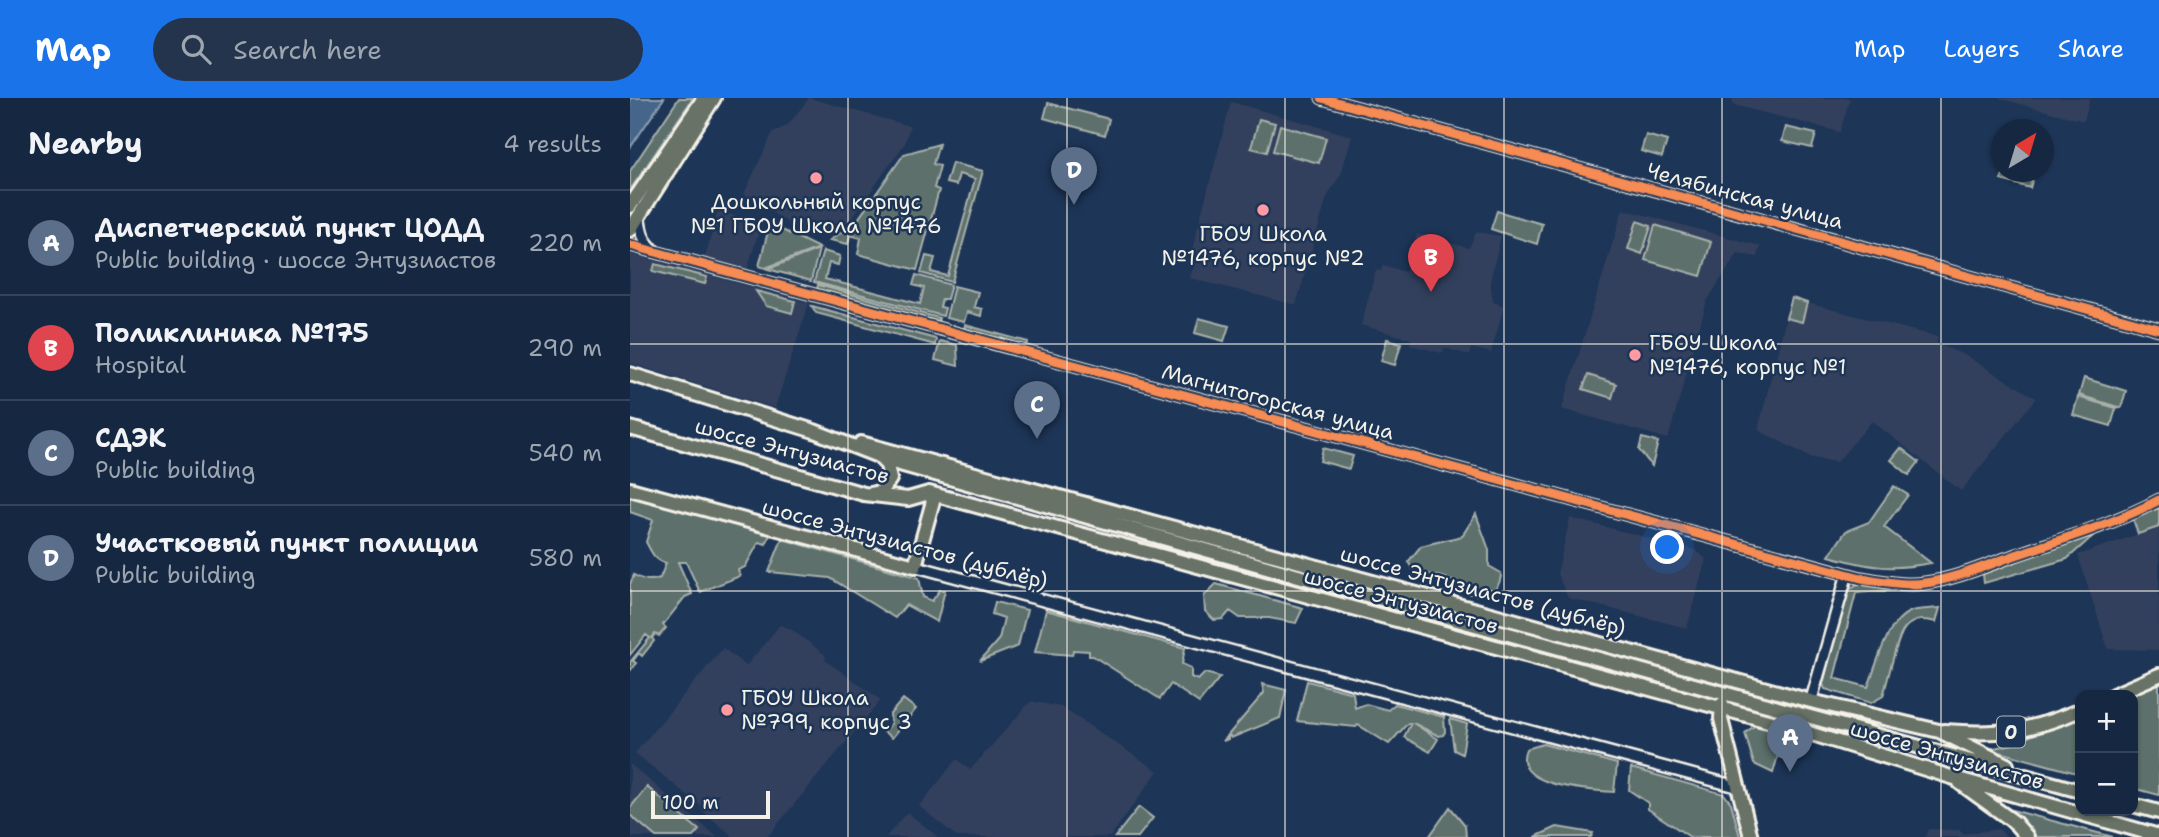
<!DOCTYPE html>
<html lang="en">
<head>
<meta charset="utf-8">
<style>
	body { margin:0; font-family:"Shantell Sans",sans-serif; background:#23344c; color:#f1f3f6 }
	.controls { position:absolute; right:21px; bottom:21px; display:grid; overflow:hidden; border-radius:14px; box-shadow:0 2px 5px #0004 }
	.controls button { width:63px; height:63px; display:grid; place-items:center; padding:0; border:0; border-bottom:2px solid #35445a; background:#162841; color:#f1f3f6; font:35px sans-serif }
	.compass { position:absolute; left:1361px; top:21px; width:63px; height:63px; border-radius:50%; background:#162841; box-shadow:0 2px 5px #0004; rotate:38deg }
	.scale { position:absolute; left:21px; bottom:18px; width:119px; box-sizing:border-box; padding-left:7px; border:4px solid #f4f1e8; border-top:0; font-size:19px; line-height:24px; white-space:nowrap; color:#f4f1e8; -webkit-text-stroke:5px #1d3557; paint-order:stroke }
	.you { position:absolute; left:1038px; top:450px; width:24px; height:24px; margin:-18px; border:5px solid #fff; border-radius:50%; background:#1a73e8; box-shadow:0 0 0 10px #1a73e833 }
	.badge { display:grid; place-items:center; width:46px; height:46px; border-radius:50%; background:#1a73e8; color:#fff; font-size:23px; font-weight:700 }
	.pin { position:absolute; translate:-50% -58px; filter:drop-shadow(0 2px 4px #0008) }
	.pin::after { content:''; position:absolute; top:37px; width:24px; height:21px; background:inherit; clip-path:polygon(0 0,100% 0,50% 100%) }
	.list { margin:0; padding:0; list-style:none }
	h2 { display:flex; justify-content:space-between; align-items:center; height:91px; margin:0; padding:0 28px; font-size:30px }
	h2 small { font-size:23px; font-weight:400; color:#9ea6b1 }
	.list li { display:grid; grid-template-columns:46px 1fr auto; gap:21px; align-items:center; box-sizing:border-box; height:105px; padding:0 28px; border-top:2px solid #35445a }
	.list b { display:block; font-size:26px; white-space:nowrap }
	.list p { margin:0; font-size:23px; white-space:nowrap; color:#9ea6b1 }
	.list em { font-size:23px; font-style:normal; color:#9ea6b1 }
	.icon { flex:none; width:38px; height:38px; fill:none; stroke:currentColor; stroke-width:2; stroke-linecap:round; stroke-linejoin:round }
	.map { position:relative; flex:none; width:1529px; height:739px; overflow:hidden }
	header { display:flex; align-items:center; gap:42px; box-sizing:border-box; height:98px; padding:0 35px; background:#1a73e8; color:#fff }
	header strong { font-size:33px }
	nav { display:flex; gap:38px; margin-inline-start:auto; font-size:24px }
	.search { width:490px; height:63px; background:#23344c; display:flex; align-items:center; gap:18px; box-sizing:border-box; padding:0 24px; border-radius:38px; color:#9ea6b1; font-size:26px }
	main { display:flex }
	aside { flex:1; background:#162841 }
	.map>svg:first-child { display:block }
	.built { fill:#31415d }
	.green { fill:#5d706c; stroke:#a8b0aa; stroke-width:2 }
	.water { fill:#44668a; stroke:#8a9eb0; stroke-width:2 }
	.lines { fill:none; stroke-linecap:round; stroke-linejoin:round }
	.minor-casing { stroke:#f4f1e8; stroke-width:15 }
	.major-casing { stroke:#f4f1e8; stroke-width:18 }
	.minor { stroke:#1d3557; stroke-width:10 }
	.major { stroke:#687266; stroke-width:12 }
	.cycleway-casing { stroke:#1d3557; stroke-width:13 }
	.cycleway { stroke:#f68b52; stroke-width:9 }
	.grid { fill:none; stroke:#f4f1e8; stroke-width:2; stroke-opacity:0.55 }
	.poi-dot { fill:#ff9aa2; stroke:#1d3557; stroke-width:2.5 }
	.labels { text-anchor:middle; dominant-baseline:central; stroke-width:5; stroke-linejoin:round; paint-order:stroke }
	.shield { fill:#1d3557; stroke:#b4b9bc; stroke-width:2 }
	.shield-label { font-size:19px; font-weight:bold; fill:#f4f1e8 }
	.street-label { font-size:21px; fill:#f4f1e8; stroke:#1d3557 }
	.poi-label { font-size:21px; fill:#f4f1e8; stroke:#1d3557 }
</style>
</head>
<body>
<header>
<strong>Map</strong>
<div class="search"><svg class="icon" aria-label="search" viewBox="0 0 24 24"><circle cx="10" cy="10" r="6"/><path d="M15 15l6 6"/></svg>Search here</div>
<nav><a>Map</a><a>Layers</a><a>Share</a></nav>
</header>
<main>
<aside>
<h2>Nearby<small>4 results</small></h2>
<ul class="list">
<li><span class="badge" style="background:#5c6f8a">A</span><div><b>Диспетчерский пункт ЦОДД</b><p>Public building · шоссе Энтузиастов</p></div><em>220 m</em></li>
<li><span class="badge" style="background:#e0444e">B</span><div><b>Поликлиника №175</b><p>Hospital</p></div><em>290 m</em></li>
<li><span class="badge" style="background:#5c6f8a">C</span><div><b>СДЭК</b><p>Public building</p></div><em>540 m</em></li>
<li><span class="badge" style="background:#5c6f8a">D</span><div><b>Участковый пункт полиции</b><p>Public building</p></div><em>580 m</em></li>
</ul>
</aside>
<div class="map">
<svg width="1529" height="739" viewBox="0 0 1529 739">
	<rect width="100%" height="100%" fill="#1d3557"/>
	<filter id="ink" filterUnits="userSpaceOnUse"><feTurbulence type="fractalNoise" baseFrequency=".0143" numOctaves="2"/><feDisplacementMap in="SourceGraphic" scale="14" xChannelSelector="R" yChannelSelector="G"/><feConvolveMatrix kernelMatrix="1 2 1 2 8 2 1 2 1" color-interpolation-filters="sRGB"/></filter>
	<g filter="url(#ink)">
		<path class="built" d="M179,0L280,28L275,45L220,123L195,134L189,131L181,140L114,96L143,34L157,28Z
			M1102,0H1220L1210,34L1103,7Z
			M1368,0H1460L1454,23Z
			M601,4L722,38L711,76L697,99L666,207L560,180L566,161L560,159Z
			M993,111L1130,148L1127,159L1108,155L1077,203L1038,341L932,311Z
			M88,113L131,126L117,173L74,162Z
			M846,134L871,138L860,183L863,204L874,208L861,255L841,250L839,257L814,250L812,255L780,247L781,241L731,227L746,172L751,173L753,167L775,174L787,136L839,150Z
			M0,156L179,205L145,310L0,265Z
			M1177,205L1308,239L1306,245L1336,258L1406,300L1331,393L1242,323L1207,364L1182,360L1128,332L1156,220L1172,224Z
			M940,420L1066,452L1076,461L1057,530L938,500L927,476Z
			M1529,429V552L1478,551L1448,457Z
			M150,527L161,531L194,556L196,559L195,562L251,602L137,739H104L71,712L80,700L72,709L5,655L93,550L116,568Z
			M401,603L431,609L528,673L480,739H327L289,708L327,661L340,672Z
			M0,666L87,739H0Z
			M277,714L308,739H256Z
			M1298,731L1329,732L1333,736L1369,731L1376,739H1296Z"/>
		<path class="green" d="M49,0H63L0,92V73Z
			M418,5L479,21L475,37L414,20Z
			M629,21L645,25L637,54L621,50Z
			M650,27L696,40L689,65L643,53Z
			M1156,29L1186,36L1182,50L1152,43Z
			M1016,37L1037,43L1032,59L1011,53Z
			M309,46L303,66L310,68L304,90L309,92L287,172L228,156L231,140L220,137L218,146L200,142L226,124L274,56Z
			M322,65L353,73L322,184L291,175L296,158L305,160L301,174L318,178L345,81L329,76L326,87L316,85Z
			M1374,74H1384L1403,79L1400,90L1371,82Z
			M867,113L912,126L907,146L861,131Z
			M1007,123L1021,128L1012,156L998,151Z
			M140,126L189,150L135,170L129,168Z
			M1025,127L1081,144L1071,178L1015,162Z
			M189,151L181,183L138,171Z
			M193,153L210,158L208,167L199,165L195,181L290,206L294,190L283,187L286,177L321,187L317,201H312L310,209L315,210L313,218L184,184Z
			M25,166L77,179L75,186L23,173Z
			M188,187L309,220L308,224L187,191Z
			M324,188L348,194L344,209L352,211L351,218L337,214L334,224L316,220Z
			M126,193L165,203L162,215L136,208Z
			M1162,200L1177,205L1172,224L1156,220Z
			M182,208L306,241L305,247L186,215Z
			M569,220L599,228L594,243L565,235Z
			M335,227L398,244L397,249L334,231Z
			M757,241L771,245L765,267L751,263Z
			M310,243L327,247L328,268L305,262Z
			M958,277L986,286L982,300L953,291Z
			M1454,280L1496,293L1491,310L1449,297Z
			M1448,299L1486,310L1481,328L1443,317Z
			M1012,340L1028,344L1022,368L1009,352Z
			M693,350L723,358L719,371L690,363Z
			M1271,350L1289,364L1279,377L1261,362Z
			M1264,388L1278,397L1254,429L1301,465C1259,473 1239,469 1199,458L1216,433L1239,424Z
			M0,398L141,435L136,446L129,444L115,469L108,472L110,478L70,494L56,464H48L62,496L55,499L33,527L36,530L29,538L25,536L22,540L24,543L12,558L9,555L3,563L6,565L0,573V564L20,540L16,537L0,557V486L4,477C13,482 20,484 30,480L36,465C24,462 22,455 16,444L23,422L0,414Z
			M1529,410V429L1508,436L1503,421Z
			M846,416L859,452V468L871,475C871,497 847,503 830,491C825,487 824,483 818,481C807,477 795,476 785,474L778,464L791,448L832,438Z
			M1462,434L1463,438L1437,461L1354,485L1353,476Z
			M152,441L289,480L293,499L302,503L310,492H315L307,524L276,507L265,520L200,480L139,474Z
			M586,486L673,510L666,525L639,520H610L600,513L593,521L584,522L575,513L574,498Z
			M1227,486L1309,489L1226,495L1204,580L1238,589C1247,567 1256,522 1282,513C1290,511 1301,511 1310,510L1306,524C1295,521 1284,520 1275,530C1266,540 1258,583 1253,598L1241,605L1195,591L1193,586L1215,499L1219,492Z
			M365,504L397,512L388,548L350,563L369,541L374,520L362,516Z
			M416,512L555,550L552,566L561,570V579L568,582L575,575L590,579L569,605L541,586L530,601L463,558H459V553L443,552L442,557L405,554Z
			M1529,580V697L1503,690V597H1490Z
			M677,583L723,595L725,610L736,606L758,612L765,606L814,619L815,634L813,637L809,638L783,625L808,641L800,654L774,639L781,625H778L759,646L728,627L726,629L667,623Z
			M632,586L656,592L650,620L601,640L600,638L598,639V641L593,643L634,595Z
			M273,601L286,611L262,640L254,634L261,626L260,616Z
			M1450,615V676L1359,651L1383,646Z
			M820,621L837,626L832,656L824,652Z
			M1124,628L1148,633L1153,640L1143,675L1124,666L1115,635Z
			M913,646L987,666L984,694C962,692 880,690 896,651Z
			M1001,670L1094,696L1101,705L1110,739H1060L1018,711V705L999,692Z
			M17,689L69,732L63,739H26L0,717V710Z
			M509,709L523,720L508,739H485Z
			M820,709L835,727L836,739H799Z
			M1371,709L1483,739H1400Z
			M927,729L963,735L961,739H905Z"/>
		<path class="water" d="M0,0H34L0,50Z"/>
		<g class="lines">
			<g class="minor-casing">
				<path id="minor" d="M692,0L1529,231
					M9,119C11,134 13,143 25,153
					M0,147L1231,480C1252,483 1274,488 1295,485C1325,481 1355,468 1383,458C1432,441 1484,426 1529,402
					M285,468L1108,689
					M1181,603L1217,477"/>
			</g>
			<g class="major-casing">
				<path id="major" d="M0,108L74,0
					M0,132L84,0
					M0,276L184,333L266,365L729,495L1450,693
					M0,330L234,396L278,401L299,395L310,398L1153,627L1321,679L1529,738
					M231,345L1181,603L1309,633L1377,667
					M0,391L285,468L303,403L299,395
					M241,396L252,393L260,381L257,367L249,359
					M1483,597L1529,577
					M1092,606L1091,621L1121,739
					M1314,633C1368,637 1400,634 1450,612
					M1330,685L1384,724L1397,739
					M1503,707L1529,714"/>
			</g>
			<use href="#minor" class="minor"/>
			<use href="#major" class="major"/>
			<g class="cycleway-casing">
				<path id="cycleway" d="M692,0L1529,231
					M0,147L1231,480C1252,483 1274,488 1295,485C1325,481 1355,468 1383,458C1432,441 1484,426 1529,402"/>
			</g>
			<use href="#cycleway" class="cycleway"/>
		</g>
	</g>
	<path class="grid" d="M218,0V739M437,0V739M655,0V739M874,0V739M1092,0V739M1311,0V739M0,246H1529M0,493H1529"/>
	<g class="poi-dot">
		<circle cx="186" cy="80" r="7"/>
		<circle cx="633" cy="112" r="7"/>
		<circle cx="1005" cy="257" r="7"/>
		<circle cx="97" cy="612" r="7"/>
	</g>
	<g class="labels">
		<rect class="shield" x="1367" y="618.5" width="28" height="31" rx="5"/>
		<g class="shield-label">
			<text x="1381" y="634">0</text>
		</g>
		<g class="street-label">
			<text transform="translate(1115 98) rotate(15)">Челябинская улица</text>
			<text transform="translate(648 304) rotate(15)">Магнитогорская улица</text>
			<text transform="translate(162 353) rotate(15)">шоссе Энтузиастов</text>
			<text transform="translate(275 446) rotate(15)">шоссе Энтузиастов (дублёр)</text>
			<text transform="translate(853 493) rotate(15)">шоссе Энтузиастов (дублёр)</text>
			<text transform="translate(771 503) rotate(15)">шоссе Энтузиастов</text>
			<text transform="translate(1317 657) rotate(16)">шоссе Энтузиастов</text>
		</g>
		<g class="poi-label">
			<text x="186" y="104">Дошкольный корпус<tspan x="186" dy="24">№1 ГБОУ Школа №1476</tspan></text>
			<text x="633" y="136">ГБОУ Школа<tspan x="633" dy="24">№1476, корпус №2</tspan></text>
			<text x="1019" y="245" text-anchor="start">ГБОУ Школа<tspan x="1019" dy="24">№1476, корпус №1</tspan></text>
			<text x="111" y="600" text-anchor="start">ГБОУ Школа<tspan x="111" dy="24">№799, корпус 3</tspan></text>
		</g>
	</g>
</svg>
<div class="controls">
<button>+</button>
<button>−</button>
</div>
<svg class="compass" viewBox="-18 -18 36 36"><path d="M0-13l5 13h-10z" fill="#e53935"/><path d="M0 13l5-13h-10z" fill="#9ea6b1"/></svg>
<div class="scale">100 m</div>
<div class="you"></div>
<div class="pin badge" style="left:1160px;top:674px;background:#5c6f8a">A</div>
<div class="pin badge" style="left:801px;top:194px;background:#e0444e">B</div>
<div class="pin badge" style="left:407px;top:341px;background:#5c6f8a">C</div>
<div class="pin badge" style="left:444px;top:107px;background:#5c6f8a">D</div>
</div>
</main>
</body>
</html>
